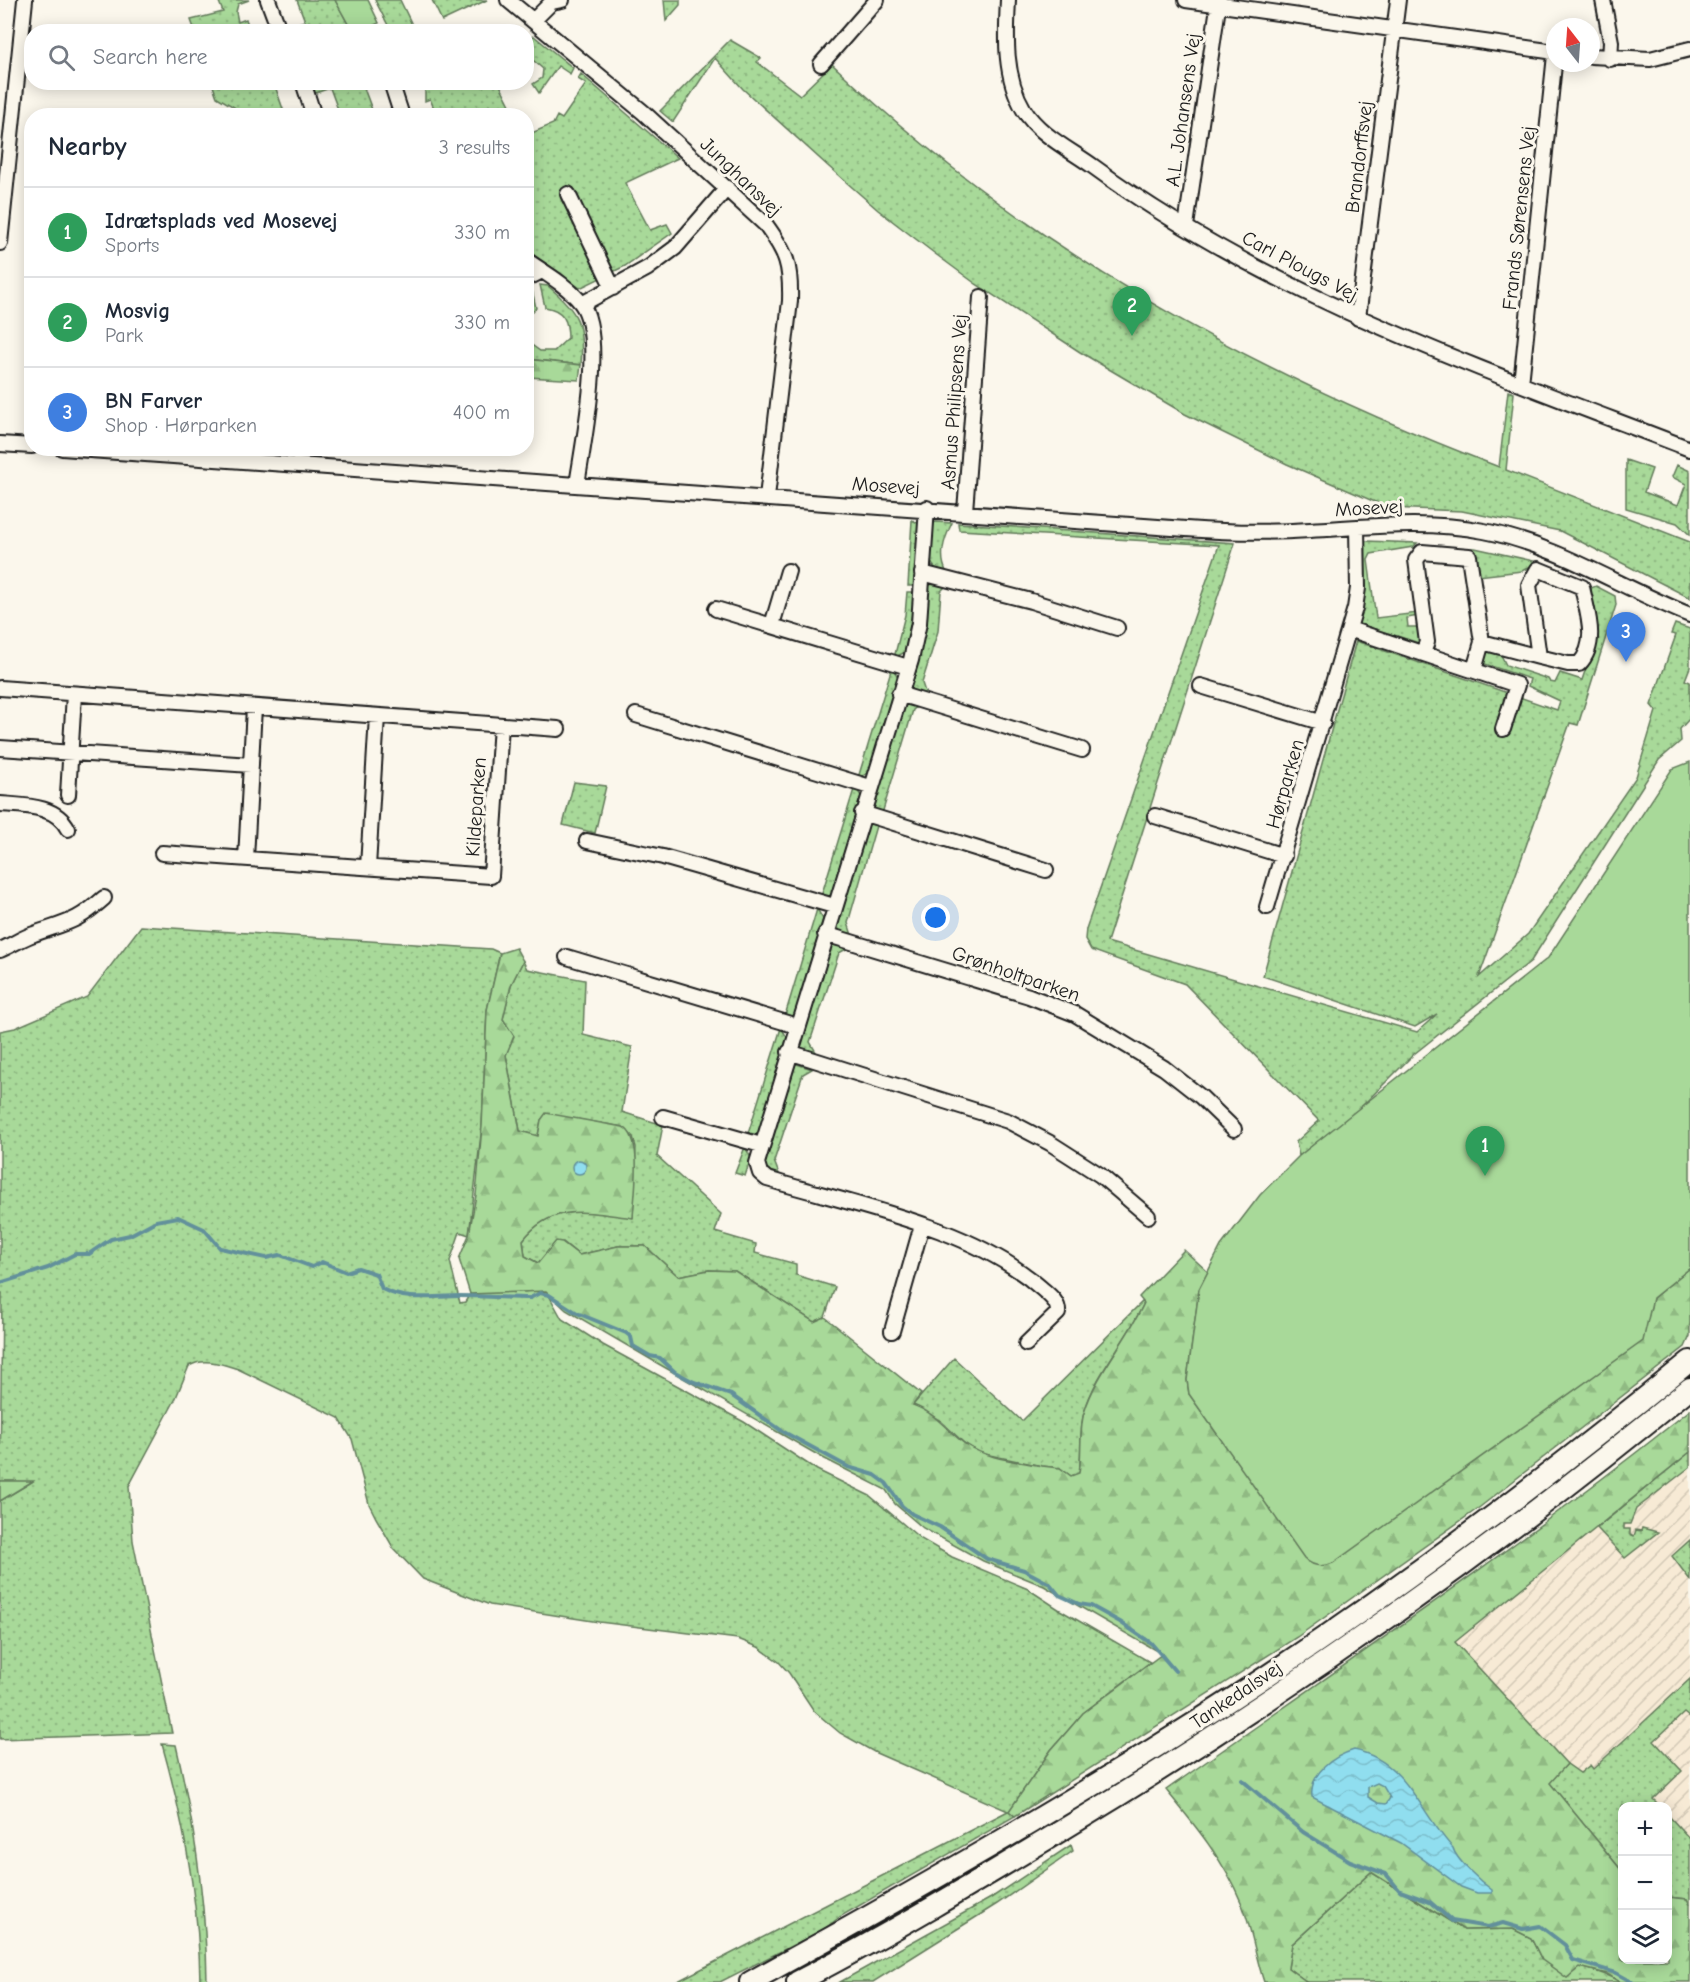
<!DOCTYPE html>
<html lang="en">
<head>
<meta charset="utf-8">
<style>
	body { margin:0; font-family:"Comic Neue",sans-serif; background:#f6f6f7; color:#1f2937 }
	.controls { position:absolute; right:18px; bottom:18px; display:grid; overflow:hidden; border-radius:12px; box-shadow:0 3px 15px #0003 }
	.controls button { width:54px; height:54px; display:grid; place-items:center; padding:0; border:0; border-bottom:2px solid #e0e1e3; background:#fff; color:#1f2937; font:30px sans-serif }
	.compass { position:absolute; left:1546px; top:18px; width:54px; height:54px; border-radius:50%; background:#fff; box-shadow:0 3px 15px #0003; rotate:343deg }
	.you { position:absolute; left:936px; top:918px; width:21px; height:21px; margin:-15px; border:4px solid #fff; border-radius:50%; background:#1a73e8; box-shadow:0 0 0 9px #1a73e833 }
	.badge { display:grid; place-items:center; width:39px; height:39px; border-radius:50%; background:#0f766e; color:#fff; font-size:20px; font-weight:700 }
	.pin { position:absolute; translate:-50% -50px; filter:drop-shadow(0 2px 3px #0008) }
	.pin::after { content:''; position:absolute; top:32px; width:21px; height:18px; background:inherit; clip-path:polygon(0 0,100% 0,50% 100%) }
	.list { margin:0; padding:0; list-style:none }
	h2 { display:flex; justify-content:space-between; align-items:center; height:78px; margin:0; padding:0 24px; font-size:26px }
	h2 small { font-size:20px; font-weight:400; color:#747a83 }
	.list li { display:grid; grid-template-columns:39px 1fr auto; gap:18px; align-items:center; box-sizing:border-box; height:90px; padding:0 24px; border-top:2px solid #e0e1e3 }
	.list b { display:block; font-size:22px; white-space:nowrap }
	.list p { margin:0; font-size:20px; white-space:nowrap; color:#747a83 }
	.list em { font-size:20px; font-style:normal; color:#747a83 }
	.icon { flex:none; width:33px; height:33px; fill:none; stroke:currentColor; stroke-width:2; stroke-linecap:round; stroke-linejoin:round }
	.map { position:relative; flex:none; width:1690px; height:1982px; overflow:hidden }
	.search { position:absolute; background:#fff; box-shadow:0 3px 15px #0003; left:24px; top:24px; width:510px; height:66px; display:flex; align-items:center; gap:15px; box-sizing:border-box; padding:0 21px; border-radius:24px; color:#747a83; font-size:22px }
	.panel { position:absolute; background:#fff; box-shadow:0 3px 15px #0003; left:24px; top:108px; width:510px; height:348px; border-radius:24px }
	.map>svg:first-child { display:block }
	.industrial { fill:url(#industrial-furrows) }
	.green { fill:url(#green-dots); stroke:#627a5a; stroke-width:1.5 }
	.forest { fill:url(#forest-firs); stroke:#627a5a; stroke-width:1.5 }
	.pitch { fill:#a8d999; stroke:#627a5a; stroke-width:1.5 }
	.water { fill:url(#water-waves); stroke:#62909b; stroke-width:1.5; fill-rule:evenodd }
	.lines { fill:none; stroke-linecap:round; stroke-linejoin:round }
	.stream { stroke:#62909b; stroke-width:4 }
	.minor-casing { stroke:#1c1c1c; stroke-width:18 }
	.highway-casing { stroke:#1c1c1c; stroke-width:24 }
	.minor { stroke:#fbf7ec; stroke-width:14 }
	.highway { stroke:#fbf7ec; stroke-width:20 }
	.labels { text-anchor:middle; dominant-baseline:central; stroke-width:6; stroke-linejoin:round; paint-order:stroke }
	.street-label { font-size:20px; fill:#1c1c1c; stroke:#fbf7ec }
</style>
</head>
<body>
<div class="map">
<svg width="1690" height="1982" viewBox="0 0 1690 1982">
	<defs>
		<pattern id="industrial-furrows" width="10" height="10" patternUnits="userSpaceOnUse" patternTransform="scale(1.5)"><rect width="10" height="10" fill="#f7ead5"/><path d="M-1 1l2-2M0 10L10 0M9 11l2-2" fill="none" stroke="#d3c8b6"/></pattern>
		<pattern id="green-dots" width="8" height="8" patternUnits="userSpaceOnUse" patternTransform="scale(1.5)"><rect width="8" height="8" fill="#a8d999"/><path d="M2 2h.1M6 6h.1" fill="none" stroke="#90ba83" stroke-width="1.8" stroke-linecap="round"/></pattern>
		<pattern id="forest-firs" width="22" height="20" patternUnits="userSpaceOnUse" patternTransform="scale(1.5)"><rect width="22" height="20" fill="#a8d999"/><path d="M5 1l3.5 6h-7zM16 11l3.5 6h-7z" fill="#90ba83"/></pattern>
		<pattern id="water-waves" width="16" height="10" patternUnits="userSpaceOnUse" patternTransform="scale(1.5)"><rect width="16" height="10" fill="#90deef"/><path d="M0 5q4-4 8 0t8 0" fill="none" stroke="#7cbecc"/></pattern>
	</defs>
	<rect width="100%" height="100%" fill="#fbf7ec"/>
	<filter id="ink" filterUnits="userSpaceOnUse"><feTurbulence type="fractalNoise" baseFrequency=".0167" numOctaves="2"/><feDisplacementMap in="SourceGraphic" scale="12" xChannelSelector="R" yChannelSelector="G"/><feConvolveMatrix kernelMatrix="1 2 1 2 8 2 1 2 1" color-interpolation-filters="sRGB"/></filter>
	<g filter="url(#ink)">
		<path class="industrial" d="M1690,1452V1905L1687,1899L1668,1897V1806H1622V1871L1455,1642Z"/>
		<path class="green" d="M225,0H249L238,4L236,12L238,22L246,19L250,31H195L191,20L223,12L219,2Z
			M297,0H335L352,31H286L284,27L305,21Z
			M375,0H400L415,31H391Z
			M432,0H487L442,21Z
			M664,0H680V5L666,21Z
			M534,36L573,68L570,74L558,66L539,93L533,84L542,78L543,69L534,61L527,63V40Z
			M730,40L761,58L757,62L800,95L832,64C1026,248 1250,372 1499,467L1508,391L1514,393L1506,470L1690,542V598L1560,531L1462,511L1389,508L1287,464L1185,414L1080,352L976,284L934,253L878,210L829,167L743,89L715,58L673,122L660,111L663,108Z
			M581,74L678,158L625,183L650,230L667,224L672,233L625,266L580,288L527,250L526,192L529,190L527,135L553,124L557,116L562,119L586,84L578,79Z
			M268,82L274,83L285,115H242L234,107L217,97L212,83Z
			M306,83H362L374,115H340L330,88L310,95Z
			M425,83H499L515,115H429L436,113L430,99L425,101Z
			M531,285L536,308L527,317V287Z
			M540,285L548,286C579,312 584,324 581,365L527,359L526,341L540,351H554L568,338C568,321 564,310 545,307Z
			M1626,460L1652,469L1644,492L1678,505L1686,484L1672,477L1677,465L1690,471V535L1677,523L1626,508Z
			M912,520L920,524L917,586H908Z
			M936,522L952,523C944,539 938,557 947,573L937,571L930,561L933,523Z
			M958,523L1235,543L1107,942L1417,1032L1437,1014L1415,1027L1263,976L1356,641L1557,710L1560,701L1528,686L1530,679L1482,663L1485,653L1490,651L1501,655L1506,665L1548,679L1550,682L1555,683L1560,673L1582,680L1596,639L1591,588L1596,586L1615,596L1616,605L1578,725L1570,723L1479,977L1528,934L1636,777L1656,711L1651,705L1676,635L1671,634L1675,624L1690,629V667L1685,680L1690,682V718L1680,729L1681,741L1659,760L1531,961L1414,1054L1356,1112L1299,1156L1296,1142L1319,1121L1185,984L1091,950L1085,939L1086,929L1219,545L959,530Z
			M1366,541L1417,543L1413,547L1371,554L1368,560L1376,618L1418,613V616L1407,618L1408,627H1420L1421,639L1419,643L1356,623L1363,546Z
			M1471,548H1475L1538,562L1522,571L1478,576Z
			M933,583L947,585L941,591L938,631L922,683L926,695L913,692L909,682L928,587Z
			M907,592H916L905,652L894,658L905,615Z
			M892,667L898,677L869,773L858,778Z
			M911,702L919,705L913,710L882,814L877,813L872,804L901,707Z
			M574,782L606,786L595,833L563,825Z
			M855,786L861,796L831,895L820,900Z
			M874,823L876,826L848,923L852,935L840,931L835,922L866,825Z
			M817,909L823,919L795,1014L784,1019Z
			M141,926L491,949L500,953L487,1010L482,1126L469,1235L460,1232L450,1261L460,1303L465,1302L470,1294L546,1290L562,1319L603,1345L744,1422L817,1470L870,1496L921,1539L952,1557L1028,1589L1060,1610L1150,1662L1083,1713L1051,1750L1009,1811L1015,1816L841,1916L823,1930L720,1982H676L1008,1811L876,1753L840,1733L814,1711L789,1673L779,1662L758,1647L738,1639L599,1622L490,1605L423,1579L394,1549L376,1518L369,1504L352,1439L339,1418L238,1369C222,1364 204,1357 189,1366L175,1400L129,1486L133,1541L172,1733L0,1739V1501L32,1482L0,1481L2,1293H0V1031L15,1028L87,997Z
			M833,945L848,948L839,953L810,1042L816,1052L814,1055L804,1051L798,1043L828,947Z
			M523,961L527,969L585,980L583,1035L632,1047L622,1112L663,1125L657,1156L721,1214L715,1232L756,1244L755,1253L796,1264V1275L835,1287L825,1317L814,1322L735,1271L709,1270L678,1276L645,1246H618L579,1255L563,1242L538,1263L525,1256L523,1240C553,1201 591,1213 633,1217L636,1147L633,1137L623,1127L546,1114L541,1120L538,1136L520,1131L506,1055L513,1036L503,1019L511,985Z
			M781,1028L787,1037L759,1133L747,1137Z
			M797,1064L812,1069L803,1074L774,1161L779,1174L767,1171L763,1158L791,1066Z
			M745,1147L751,1158L745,1176L735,1173Z
			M1142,1302L1144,1303C1127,1341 1095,1373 1084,1413C1079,1428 1082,1456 1079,1474L1071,1476L1060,1468L1042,1466L980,1453L964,1443L941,1421L913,1405L954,1358L1022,1421Z
			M1690,1452V1467L1636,1509L1630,1524H1624V1529H1630V1534L1634,1536L1636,1530L1641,1531L1642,1528L1658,1532L1625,1558L1597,1528Z
			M1690,1540V1580L1672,1556Z
			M1690,1679V1718L1684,1713L1654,1741L1682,1771L1653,1799L1660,1806H1622V1871L1549,1782L1567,1764L1580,1773L1590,1765L1593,1769Z
			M162,1744L176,1745C194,1823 206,1902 207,1982H200C199,1900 184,1822 162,1744Z
			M1668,1815L1690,1839V1905L1687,1899L1668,1897Z
			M1071,1845L1073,1851L997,1904L873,1982H840L991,1898Z
			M1371,1872L1464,1930L1513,1929L1531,1938L1542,1960C1569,1965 1596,1968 1620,1982H1307L1288,1968L1292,1944Z"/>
		<path class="forest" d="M526,359L581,365L579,380L527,377Z
			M516,948L523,961L511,985L503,1019L514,1036L506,1055L520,1131L538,1136L541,1120L546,1113L623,1127C644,1137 634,1196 633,1218C591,1213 553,1201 523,1240L525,1256L538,1263L556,1241L562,1242L579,1255L618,1246H645L678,1276L709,1270L735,1271L814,1322L825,1317L921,1394L913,1405C936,1413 947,1431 965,1444C987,1459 1017,1461 1042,1466L1060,1468L1071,1476L1079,1473C1082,1455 1079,1429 1084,1413C1096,1373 1127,1341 1144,1303L1139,1297L1184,1250L1208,1272L1199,1290L1187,1380L1189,1394L1308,1562L1642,1341L1653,1298L1690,1268V1336L1685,1347L1480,1507L1297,1637L1015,1816L1009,1811L1051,1750L1083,1713L1162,1654L1044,1586L983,1561L923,1528L895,1504L886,1490L823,1458L657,1363L566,1310L546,1291L470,1294L459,1259L469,1235L476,1195L482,1126L487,1010L500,953Z
			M1690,1410V1452L1455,1642L1567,1764L1550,1783L1622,1871V1960H1668V1897L1687,1899L1690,1905V1982H1620L1607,1974L1580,1967L1567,1978L1542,1960L1531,1938L1513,1929L1464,1930L1371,1872L1292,1944L1288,1968L1307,1982H1264C1255,1956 1252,1928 1241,1902C1224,1860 1194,1824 1166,1790C1342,1666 1522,1545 1690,1410Z
			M0,1481H33L0,1501Z"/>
		<path class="pitch" d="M335,0H368L379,23L362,31H352Z
			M1690,762V1268L1653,1298L1643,1341L1333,1563C1322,1568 1313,1567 1304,1558L1189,1394L1187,1380L1199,1289L1221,1246L1260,1195L1299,1156L1548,958L1672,769Z"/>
		<path class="water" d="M572 1167a7 7 0 1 1 14 0a7 7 0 1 1-14 0Z
			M1354,1750C1406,1760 1421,1814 1453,1848C1456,1860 1481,1882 1492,1890V1893H1477L1461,1887L1401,1843L1312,1797C1309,1773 1334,1756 1354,1750ZM1377,1783L1383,1786L1390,1798L1386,1804L1378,1803L1368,1797V1787Z"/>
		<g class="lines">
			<path class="stream" d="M0,1283L48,1268L75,1254H89L111,1239L130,1235L156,1221L178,1217L204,1229L220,1248L266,1258L280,1255L312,1267L322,1262L346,1272L358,1268L376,1274L382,1289C407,1302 433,1296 460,1296C483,1296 507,1298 530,1298L540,1293L549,1295L577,1313L626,1333L631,1337L633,1346L650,1356L660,1358L675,1372L694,1382L731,1395L782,1431L848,1467L875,1475L886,1483L902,1506L912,1514L940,1527L987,1559L1024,1570L1050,1584L1059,1595L1079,1604L1091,1606L1120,1622L1151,1643L1175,1671
				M1242,1780L1303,1832L1350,1861L1386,1874L1400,1891L1430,1902L1452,1921L1488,1927L1503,1923L1523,1929L1540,1926L1565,1945L1573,1960L1616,1973L1632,1982"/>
			<g class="minor-casing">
				<path id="minor" d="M268,0L280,32
					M508,0L643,112L766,225C787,254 791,265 790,301L767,497
					M1008,0C1006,37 1004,77 1024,110C1039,135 1071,150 1094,167C1273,298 1485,370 1690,449
					M1186,0L1555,52
					M1603,0L1611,42L1610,59
					M533,21L552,2L562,0
					M1591,56L1650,59L1690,49
					M821,64L877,0
					M303,82L314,116
					M391,82L402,116
					M568,194L613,288
					M1186,226L1219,0
					M0,243L25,0
					M526,260C545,273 567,285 581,303C606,336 583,443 577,485
					M526,279L542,271
					M582,304L648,268L675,248L727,188
					M1358,318L1398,0
					M1521,384L1555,55
					M0,444L32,446
					M62,448C437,477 812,499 1186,529C1227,532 1270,533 1310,530C1368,527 1426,520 1484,531C1558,545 1621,588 1690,615
					M927,508L919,623L911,660L757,1163L760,1173L767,1179C854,1205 973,1227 1041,1288C1049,1295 1059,1302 1058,1313L1026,1344
					M965,511L981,297
					M922,573L1031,601L1117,628
					M716,609L908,667
					M772,625L788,571
					M1349,629L1517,685L1503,729
					M1482,642L1539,657L1529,585L1538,569L1582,587C1587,612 1599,643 1579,664H1568L1539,657
					M1423,653L1427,642L1416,560L1422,552L1469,556L1482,642L1474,670
					M1201,686L1323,723
					M0,688L558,729
					M899,694L1082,750
					M636,715L870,787
					M0,748L251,765
					M68,795L74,694
					M0,804C25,806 56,805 68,829
					M862,813L1046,870
					M1155,816L1284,856
					M587,841L663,857L834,906
					M162,853L491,876L501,725
					M246,859L254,707
					M368,867L377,716
					M1267,907L1355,608L1358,588L1357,527
					M825,934L1029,996L1075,1014L1164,1068L1201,1097L1234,1129
					M0,950C12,945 22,938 34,934C67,922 76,923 104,898
					M567,957L797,1026
					M789,1052L1008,1121L1050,1143L1100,1175L1148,1216
					M663,1117L761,1145
					M892,1331L922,1225"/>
			</g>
			<g class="highway-casing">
				<path id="highway" d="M750,1982C893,1904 1034,1824 1172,1737C1353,1624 1525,1496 1690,1361
					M797,1982C888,1935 976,1882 1064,1829C1283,1697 1493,1551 1690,1388"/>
			</g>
			<use href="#minor" class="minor"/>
			<use href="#highway" class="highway"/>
		</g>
	</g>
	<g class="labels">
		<g class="street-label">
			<text transform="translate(1183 110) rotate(-82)">A.L. Johansens Vej</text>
			<text transform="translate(1359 157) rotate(-83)">Brandorffsvej</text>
			<text transform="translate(741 177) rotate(44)">Junghansvej</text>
			<text transform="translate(1519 218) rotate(-84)">Frands Sørensens Vej</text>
			<text transform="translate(1300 266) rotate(28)">Carl Plougs Vej</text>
			<text transform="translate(954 402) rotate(-86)">Asmus Philipsens Vej</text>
			<text transform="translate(886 486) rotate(4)">Mosevej</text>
			<text transform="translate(1369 508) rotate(-3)">Mosevej</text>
			<text transform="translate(1285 784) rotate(-74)">Hørparken</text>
			<text transform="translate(476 807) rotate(-86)">Kildeparken</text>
			<text transform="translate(1016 974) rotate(19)">Grønholtparken</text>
			<text transform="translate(1236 1695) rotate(-34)">Tankedalsvej</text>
		</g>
	</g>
</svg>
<div class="controls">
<button>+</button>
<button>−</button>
<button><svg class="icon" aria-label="layers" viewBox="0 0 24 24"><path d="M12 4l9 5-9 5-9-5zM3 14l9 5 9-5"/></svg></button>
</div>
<svg class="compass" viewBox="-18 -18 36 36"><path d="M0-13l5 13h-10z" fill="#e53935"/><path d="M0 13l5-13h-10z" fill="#747a83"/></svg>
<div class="you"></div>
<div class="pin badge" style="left:1485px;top:1176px;background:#2e9e5b">1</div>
<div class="pin badge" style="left:1132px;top:336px;background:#2e9e5b">2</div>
<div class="pin badge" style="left:1626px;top:662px;background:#3f7fe0">3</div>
<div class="search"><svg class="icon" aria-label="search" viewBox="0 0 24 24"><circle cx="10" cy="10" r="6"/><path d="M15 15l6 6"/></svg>Search here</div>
<section class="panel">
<h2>Nearby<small>3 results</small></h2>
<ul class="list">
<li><span class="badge" style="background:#2e9e5b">1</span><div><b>Idrætsplads ved Mosevej</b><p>Sports</p></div><em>330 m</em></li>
<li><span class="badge" style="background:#2e9e5b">2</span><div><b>Mosvig</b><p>Park</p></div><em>330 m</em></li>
<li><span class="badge" style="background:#3f7fe0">3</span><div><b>BN Farver</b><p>Shop · Hørparken</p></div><em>400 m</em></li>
</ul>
</section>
</div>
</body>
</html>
